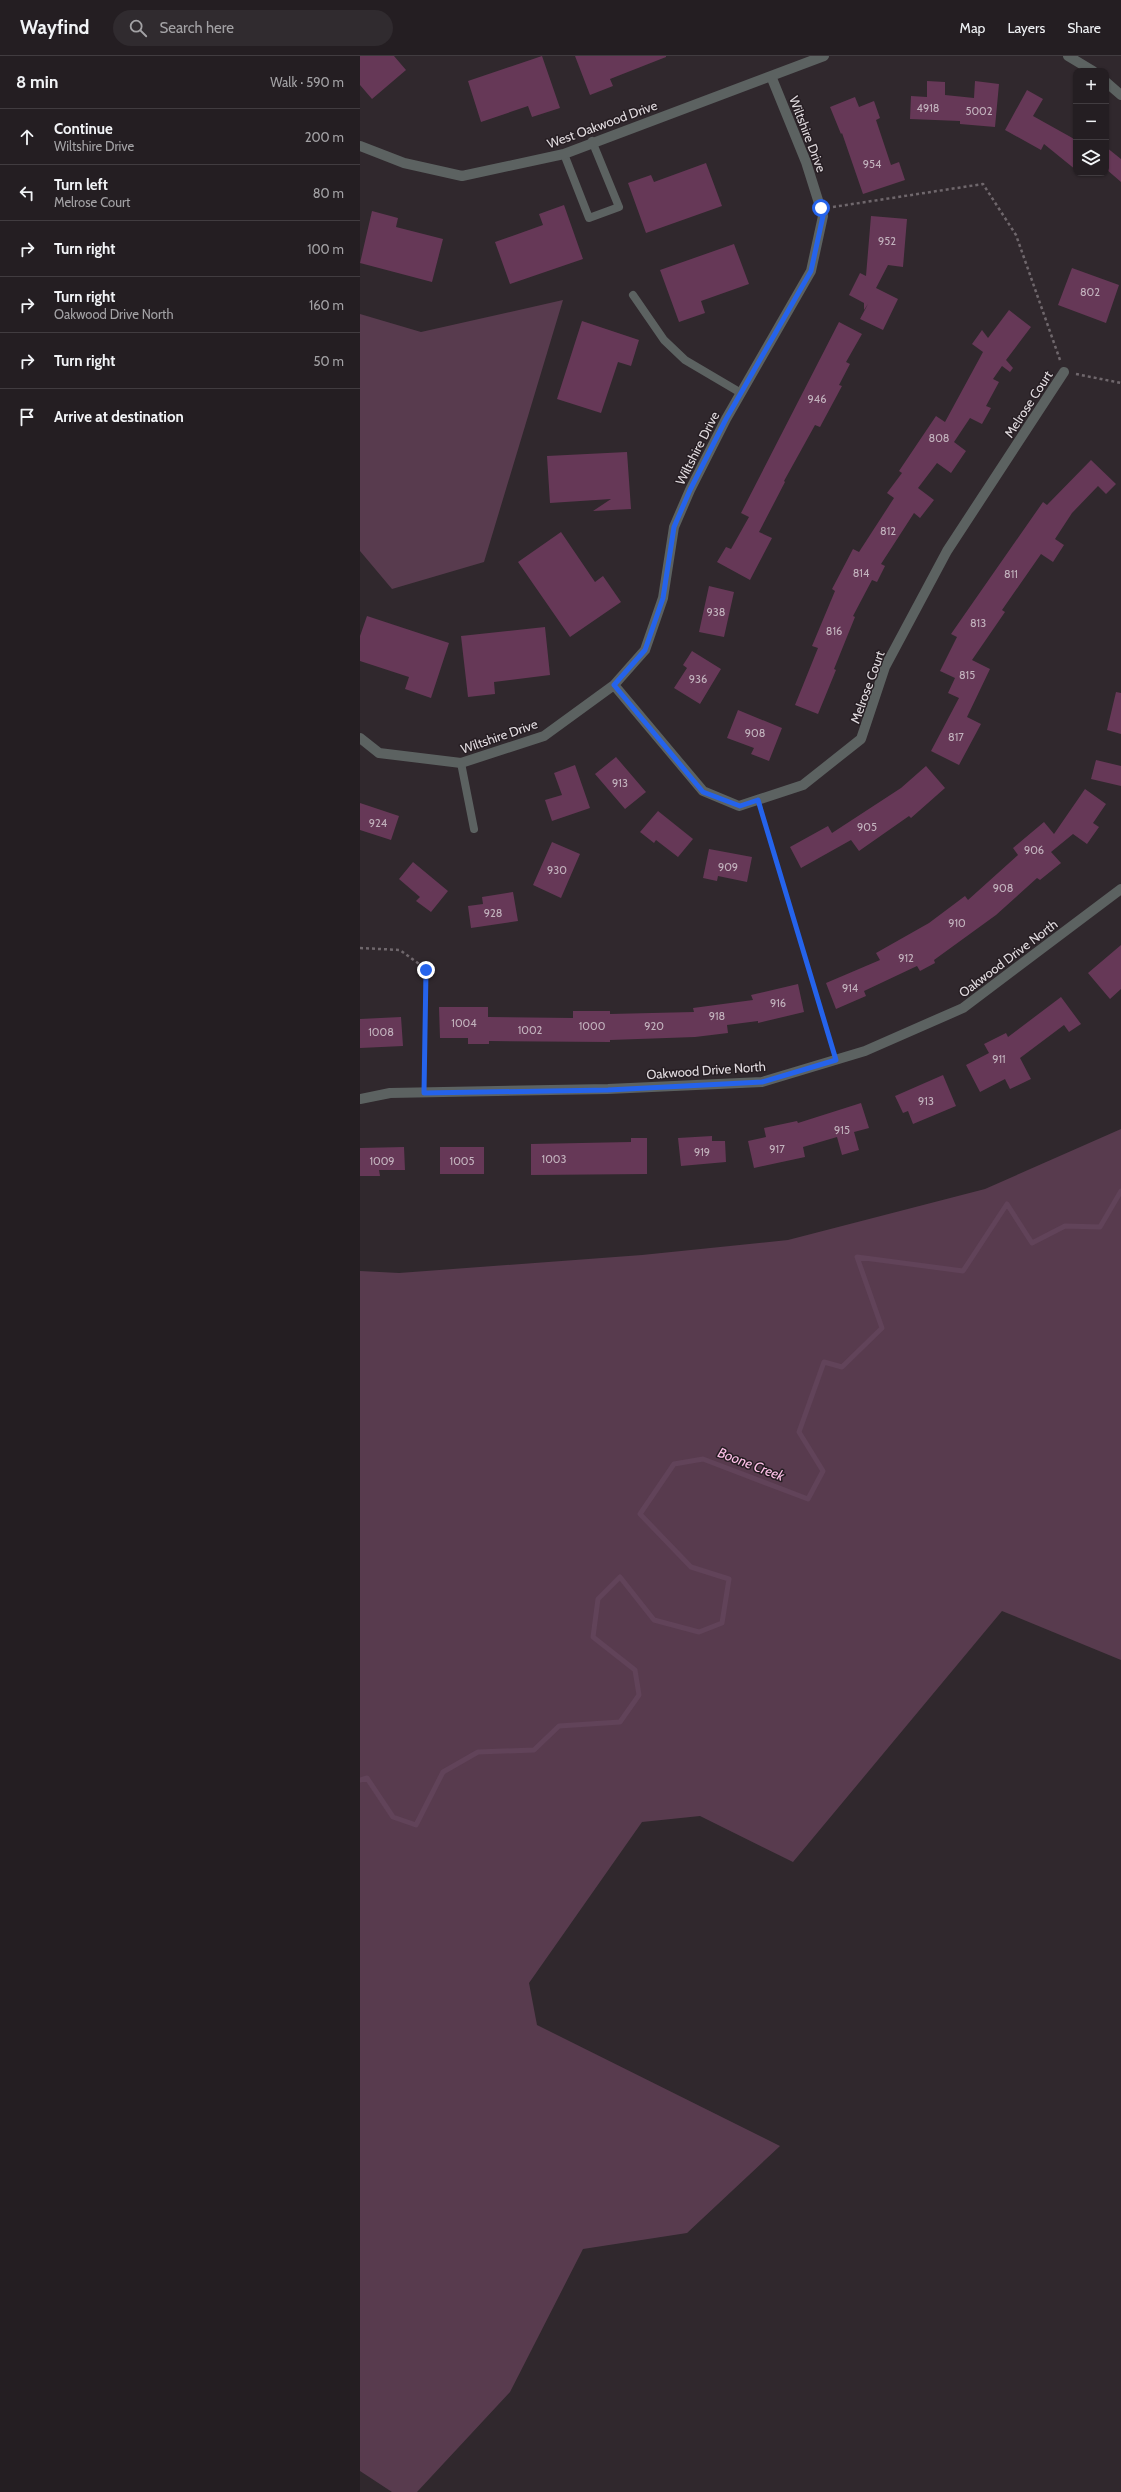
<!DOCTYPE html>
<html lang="en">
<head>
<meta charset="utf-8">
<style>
	body { margin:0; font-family:Cabin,sans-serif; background:#302b2f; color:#f1f3f6 }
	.controls { position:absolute; right:12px; top:12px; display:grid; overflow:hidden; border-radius:8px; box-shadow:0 1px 3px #0004 }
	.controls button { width:36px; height:36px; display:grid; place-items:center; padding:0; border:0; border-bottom:1px solid #413c40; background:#241e22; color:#f1f3f6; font:20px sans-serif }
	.stop { position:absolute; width:12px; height:12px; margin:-9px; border:3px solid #2563eb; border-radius:50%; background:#fff }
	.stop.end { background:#2563eb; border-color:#fff; box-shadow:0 1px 4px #0008 }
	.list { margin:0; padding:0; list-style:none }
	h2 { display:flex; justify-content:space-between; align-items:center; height:52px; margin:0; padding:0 16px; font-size:17px }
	h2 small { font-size:13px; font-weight:400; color:#a3a2a5 }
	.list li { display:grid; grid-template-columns:26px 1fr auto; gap:12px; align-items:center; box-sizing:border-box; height:56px; padding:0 16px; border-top:1px solid #413c40 }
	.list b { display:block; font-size:15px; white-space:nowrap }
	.list p { margin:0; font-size:13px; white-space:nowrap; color:#a3a2a5 }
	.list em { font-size:13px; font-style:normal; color:#a3a2a5 }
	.icon { flex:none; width:22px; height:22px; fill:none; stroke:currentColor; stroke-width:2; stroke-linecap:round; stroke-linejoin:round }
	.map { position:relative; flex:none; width:761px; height:2436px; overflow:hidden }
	header { display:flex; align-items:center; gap:24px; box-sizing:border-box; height:56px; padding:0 20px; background:#241e22; border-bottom:1px solid #413c40 }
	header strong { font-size:19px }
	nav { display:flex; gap:22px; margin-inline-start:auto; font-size:14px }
	.search { width:280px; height:36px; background:#302b2f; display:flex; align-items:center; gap:10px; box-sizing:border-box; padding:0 14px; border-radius:22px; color:#a3a2a5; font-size:15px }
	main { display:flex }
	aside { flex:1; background:#241e22 }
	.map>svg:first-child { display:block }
	.green { fill:#583b4e }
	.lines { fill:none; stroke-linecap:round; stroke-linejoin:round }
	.stream { stroke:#614359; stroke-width:5 }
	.building { fill:#663857 }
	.path { stroke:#6f676c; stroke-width:2.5; stroke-dasharray:3 3; stroke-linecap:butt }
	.lane { stroke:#5c6261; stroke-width:8 }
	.street { stroke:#5c6261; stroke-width:10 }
	.route { stroke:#2563eb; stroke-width:5 }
	.labels { text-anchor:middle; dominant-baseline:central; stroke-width:3; stroke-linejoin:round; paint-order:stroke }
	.number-label { font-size:11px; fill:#c2b2bd }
	.street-label { font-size:13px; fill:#e1dbdf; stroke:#261e23 }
	.water-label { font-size:14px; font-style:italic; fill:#fec1e8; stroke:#261e23 }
</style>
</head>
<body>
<header>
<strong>Wayfind</strong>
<div class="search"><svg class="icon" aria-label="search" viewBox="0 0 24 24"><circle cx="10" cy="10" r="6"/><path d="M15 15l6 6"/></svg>Search here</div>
<nav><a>Map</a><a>Layers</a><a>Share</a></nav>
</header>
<main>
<aside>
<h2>8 min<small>Walk · 590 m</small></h2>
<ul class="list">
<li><svg class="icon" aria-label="ahead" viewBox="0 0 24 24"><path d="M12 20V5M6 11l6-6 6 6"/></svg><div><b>Continue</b><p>Wiltshire Drive</p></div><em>200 m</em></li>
<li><svg class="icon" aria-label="left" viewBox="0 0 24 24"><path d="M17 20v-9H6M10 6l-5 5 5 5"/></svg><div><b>Turn left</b><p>Melrose Court</p></div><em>80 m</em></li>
<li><svg class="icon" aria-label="right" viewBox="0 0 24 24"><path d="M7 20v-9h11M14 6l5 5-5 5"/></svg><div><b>Turn right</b></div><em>100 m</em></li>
<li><svg class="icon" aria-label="right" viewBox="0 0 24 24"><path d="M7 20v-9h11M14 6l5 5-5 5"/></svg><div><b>Turn right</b><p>Oakwood Drive North</p></div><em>160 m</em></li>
<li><svg class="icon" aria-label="right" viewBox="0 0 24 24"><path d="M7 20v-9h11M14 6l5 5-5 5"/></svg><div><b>Turn right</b></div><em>50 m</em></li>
<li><svg class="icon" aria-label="arrive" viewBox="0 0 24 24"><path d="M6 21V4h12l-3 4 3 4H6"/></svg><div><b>Arrive at destination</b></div></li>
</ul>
</aside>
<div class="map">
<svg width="761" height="2436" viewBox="0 0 761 2436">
	<rect width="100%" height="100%" fill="#30282d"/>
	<path class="green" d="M203,244L124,506L32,533L0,495V258L61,276Z
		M761,1073V1604L642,1555L433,1806L340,1760L282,1766L169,1927L177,1969L420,2090L327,2177L223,2193L150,2336L57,2436H32L0,2415V1215L39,1217L282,1199L428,1184L625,1133Z"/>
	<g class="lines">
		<path class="stream" d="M0,1724L7,1722L33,1761L56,1769L83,1716L118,1696L174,1694L199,1670L260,1666L279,1639L275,1614L233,1581L238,1543L260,1521L294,1564L339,1576L362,1567L369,1523L331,1511L280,1458L314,1408L343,1403L448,1443L463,1415L439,1376L464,1306L482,1311L522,1272L497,1201L603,1215L647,1148L672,1187L705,1170L740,1171L761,1135"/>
	</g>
	<path class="building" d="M0,0H34L46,14L12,43L0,29Z
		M182,0L200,52L172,61L168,50L121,66L108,25Z
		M215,0H306V1L250,23L253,30L230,39Z
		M567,25L585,26V39L614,42L615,25L639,28L635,71L600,68V65L550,63L551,40L567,41Z
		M667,34L683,43L673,60L716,84V114L684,88L681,94L645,74Z
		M495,41L499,51L514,45L520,62L516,64L531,109L539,106L545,124L503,138L482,77L481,78L470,51Z
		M746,91L761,103V126L746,113Z
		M346,107L362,150L286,177L268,127L291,119L294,126Z
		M204,149L223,203L150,228L135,186L183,169L179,158Z
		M12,155L38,162L36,171L83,183L72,226L0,207Z
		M511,160L547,163L543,211L528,209L516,232L538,243L523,274L500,263L508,248L504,254V247L489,239L500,217L506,220Z
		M374,188L389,228L341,245L345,257L319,266L300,214Z
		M712,212L759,229L746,267L698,249Z
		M649,254L671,271L646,304L653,312L650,316L642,310L633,323L639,326L626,350L631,352L622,368L610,362L594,386L606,395L591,417L577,407L558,432L574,444L560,462L554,457L521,508L525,510L517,526L512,524L493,560L495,561L474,613L476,614L458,658L435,649L458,592L452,590L475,535L472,533L493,493L499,496L534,442L527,437L542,417L539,415L576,360L585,366L623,296L612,288L622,274L628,282Z
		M222,265L279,284L271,310L258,306L241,357L197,343Z
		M479,266L502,278L486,306L490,308L479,329L482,330L460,371L455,369L424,425L425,426L399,476L412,482L390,524L357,506L366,491L371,493L389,461L381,457Z
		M267,396L271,453L233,455L251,443L190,447L187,400Z
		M731,404L756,428L746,438L738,430L712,457L695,483L704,489L693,506L681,498L642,554L645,556L612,604L630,613L607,661L621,668L599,709L571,695L599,642L588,637L595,622L580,615L597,581L591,578L683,446L687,449Z
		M201,476L235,526L243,520L261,546L210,581L158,506Z
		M349,530L374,536L364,581L339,576Z
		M7,560L89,587L71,642L45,633L49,621L0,605V580Z
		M185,571L190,619L134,626L135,638L108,641L101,580Z
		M332,595L361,613L340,648L314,632L327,612L323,609Z
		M756,636L761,637V678L747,674Z
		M378,654L422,672L409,705L391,698L394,692L367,682Z
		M256,701L286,736L265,753L235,718Z
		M736,704L761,710V730L731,723Z
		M215,709L230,752L192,765L185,744L202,739L194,717Z
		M566,710L585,732L551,762L549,760L499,795L491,784L441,812L430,791L468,770L472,777L541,732Z
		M725,733L746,748L733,767L739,771L727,788L713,778L691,796L701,807L680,824L677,822L636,859L574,904L575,907L560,915L557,910L504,935L506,940L476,953L466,927L520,904L516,897L569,867L605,840L608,844L658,799L653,792L684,766L694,778Z
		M0,747L39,760L31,784L0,774Z
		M298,755L333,783L318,801L296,784L294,787L280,776Z
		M192,786L220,798L201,842L173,829Z
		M349,793L392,801L387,826L358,820L357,825L343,822Z
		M53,806L88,835L71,856L56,845L60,841L39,823Z
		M153,836L158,865L111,872L108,850L123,848L122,841Z
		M761,889V933L750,943L728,917Z
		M438,928L444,956L398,967V965L367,969L368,977L335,981L250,984V986L129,985V988H108V982H80L79,951H128V961L213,962V955H250V958L334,956L333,952L393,944L391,939Z
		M701,941L721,968L709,976L704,969L660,1002L671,1023L650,1033L645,1023L620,1036L606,1009L629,997L624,988L646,977L648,981Z
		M41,961L43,990L0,992V963Z
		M583,1019L596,1050L553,1068L548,1055L543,1057L535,1040Z
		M501,1047L509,1072L494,1076L499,1094L482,1099L477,1081L443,1091L445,1101L394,1112L388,1085L406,1081L404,1072L437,1065L438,1067Z
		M352,1080V1085H365L366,1106L321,1110L318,1082Z
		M271,1082H287V1118L171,1119V1088L271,1086Z
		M44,1091L45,1114H19L20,1120H0V1092Z
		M80,1091H124V1118H80Z"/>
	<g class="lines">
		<path class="path" d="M473,151L623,128L656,179L700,304
			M716,318L761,327
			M401,755L472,992
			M0,892L40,894L66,913L64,1023"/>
		<path class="lane" d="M204,98L229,162L259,151L232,85
			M273,239L304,284L325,304L381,337
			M101,707L114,773"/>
		<path class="street" d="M708,0L733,15
			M746,26L761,39
			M0,90L44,107L102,120L204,98L464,0
			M254,629L343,735L379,750L443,729L501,683L525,611L587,495L704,316
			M0,682L19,697L101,707L184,680L254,629L285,594L303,542L314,471L330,434L366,363L451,215L463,160L446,106L411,20
			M0,1043L30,1037L248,1033L402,1026L505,995L603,952L761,833"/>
	</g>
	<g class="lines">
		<path class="route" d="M66,914L64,1037L248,1034L402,1026L476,1004L398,744L380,750L343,736L254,629L285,594L303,542L314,471L330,434L366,363L451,215L463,160L461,152"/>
	</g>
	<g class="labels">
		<g class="number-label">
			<text x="568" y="52">4918</text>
			<text x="619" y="55">5002</text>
			<text x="512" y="108">954</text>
			<text x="527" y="185">952</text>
			<text x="730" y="236">802</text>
			<text x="457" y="343">946</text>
			<text x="579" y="382">808</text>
			<text x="528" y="475">812</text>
			<text x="501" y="517">814</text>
			<text x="651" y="518">811</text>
			<text x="356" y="556">938</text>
			<text x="618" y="567">813</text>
			<text x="474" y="575">816</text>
			<text x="607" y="619">815</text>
			<text x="338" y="623">936</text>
			<text x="395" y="677">908</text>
			<text x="596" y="681">817</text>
			<text x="260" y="727">913</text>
			<text x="18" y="767">924</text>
			<text x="507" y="771">905</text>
			<text x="674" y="794">906</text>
			<text x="368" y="811">909</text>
			<text x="197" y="814">930</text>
			<text x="643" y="832">908</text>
			<text x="133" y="857">928</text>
			<text x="597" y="867">910</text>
			<text x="546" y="902">912</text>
			<text x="490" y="932">914</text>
			<text x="418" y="947">916</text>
			<text x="357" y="960">918</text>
			<text x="104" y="967">1004</text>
			<text x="232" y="970">1000</text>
			<text x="294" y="970">920</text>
			<text x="170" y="974">1002</text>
			<text x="21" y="976">1008</text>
			<text x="639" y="1003">911</text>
			<text x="566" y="1045">913</text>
			<text x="482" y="1074">915</text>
			<text x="417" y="1093">917</text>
			<text x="342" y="1096">919</text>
			<text x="194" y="1103">1003</text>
			<text x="22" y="1105">1009</text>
			<text x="102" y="1105">1005</text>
		</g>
		<g class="street-label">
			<text transform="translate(242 68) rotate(-20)">West Oakwood Drive</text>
			<text transform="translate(448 78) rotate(69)">Wiltshire Drive</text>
			<text transform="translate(668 348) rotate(-57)">Melrose Court</text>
			<text transform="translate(337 392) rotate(-63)">Wiltshire Drive</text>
			<text transform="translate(507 631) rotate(-70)">Melrose Court</text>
			<text transform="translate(139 680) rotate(-19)">Wiltshire Drive</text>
			<text transform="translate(648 902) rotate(-37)">Oakwood Drive North</text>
			<text transform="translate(346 1014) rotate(-4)">Oakwood Drive North</text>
		</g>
		<g class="water-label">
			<text transform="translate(391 1408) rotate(21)">Boone Creek</text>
		</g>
	</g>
</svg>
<div class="controls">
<button>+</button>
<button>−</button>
<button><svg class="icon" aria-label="layers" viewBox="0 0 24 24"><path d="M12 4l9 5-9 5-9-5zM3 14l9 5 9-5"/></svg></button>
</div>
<div class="stop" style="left:461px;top:152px"></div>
<div class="stop end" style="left:66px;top:914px"></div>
</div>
</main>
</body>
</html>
